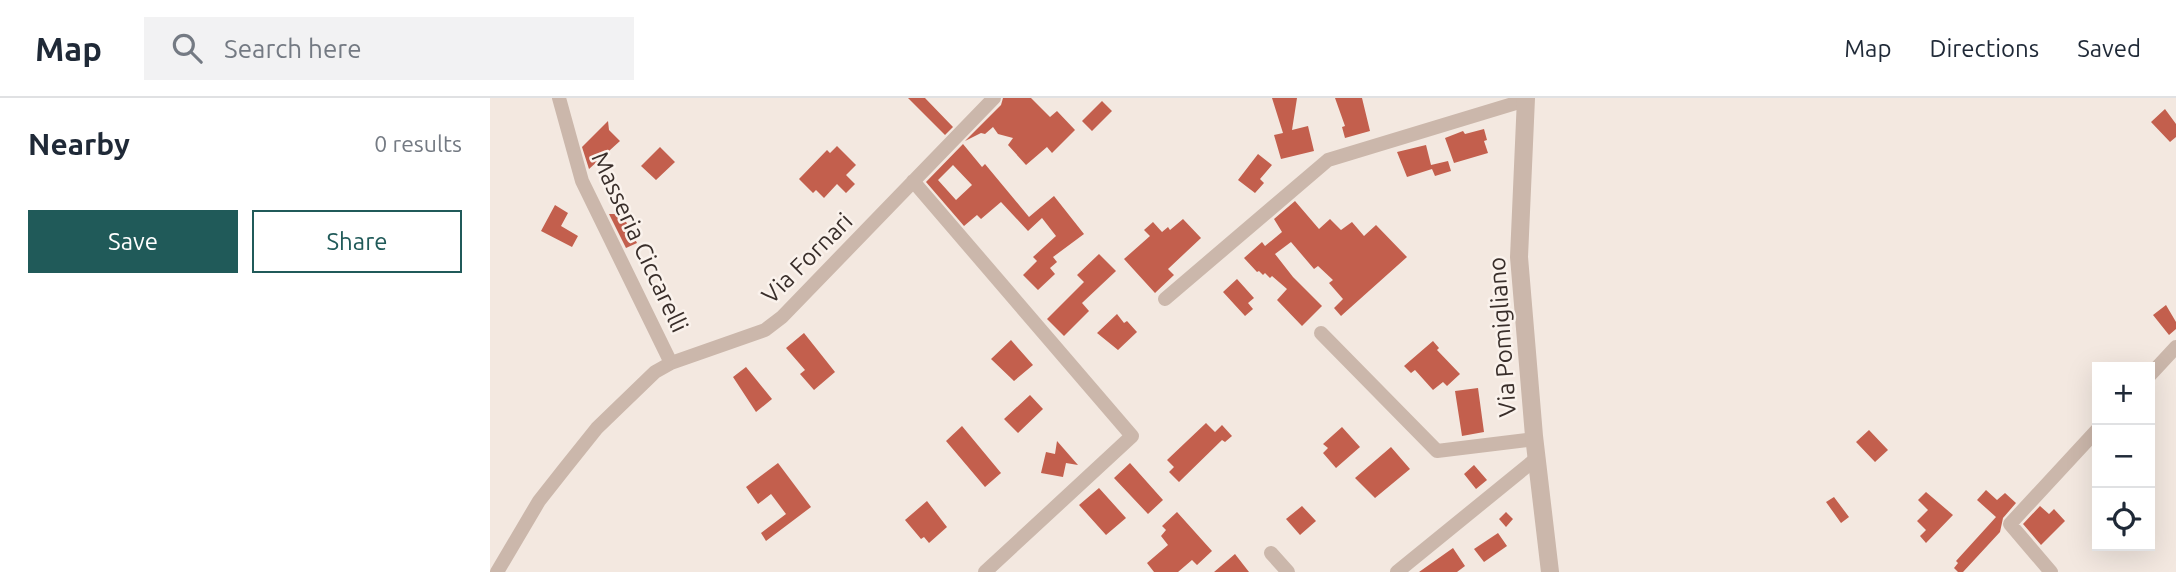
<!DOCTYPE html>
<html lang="en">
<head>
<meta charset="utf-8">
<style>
	body { margin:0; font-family:Ubuntu,sans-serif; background:#f2f2f3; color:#1f2937 }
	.controls { position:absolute; right:21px; bottom:21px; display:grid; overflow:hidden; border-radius:0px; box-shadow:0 7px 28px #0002 }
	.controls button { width:63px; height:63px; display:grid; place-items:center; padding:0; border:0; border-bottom:2px solid #e0e1e3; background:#fff; color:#1f2937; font:35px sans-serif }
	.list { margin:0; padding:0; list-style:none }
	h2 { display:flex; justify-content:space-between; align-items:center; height:91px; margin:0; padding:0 28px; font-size:30px }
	h2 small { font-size:23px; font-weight:400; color:#747a83 }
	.actions { display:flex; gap:14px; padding:21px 28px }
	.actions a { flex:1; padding:16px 0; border:2px solid #205a59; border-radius:0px; text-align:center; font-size:24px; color:#205a59 }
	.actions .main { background:#205a59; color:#fff }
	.icon { flex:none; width:38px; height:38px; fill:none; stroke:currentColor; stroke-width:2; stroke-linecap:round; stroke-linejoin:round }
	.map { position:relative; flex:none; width:1686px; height:474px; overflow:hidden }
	header { display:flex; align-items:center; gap:42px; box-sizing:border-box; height:98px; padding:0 35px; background:#fff; border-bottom:2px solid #e0e1e3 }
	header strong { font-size:33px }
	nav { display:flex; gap:38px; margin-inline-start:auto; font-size:24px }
	.search { width:490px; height:63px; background:#f2f2f3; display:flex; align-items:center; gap:18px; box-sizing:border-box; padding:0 24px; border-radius:0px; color:#747a83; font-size:26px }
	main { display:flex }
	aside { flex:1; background:#fff }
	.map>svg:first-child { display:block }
	.building { fill:#c35f4d; fill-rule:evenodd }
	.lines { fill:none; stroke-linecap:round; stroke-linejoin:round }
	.minor { stroke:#cbb7ab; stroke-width:14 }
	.tertiary { stroke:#cbb7ab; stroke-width:18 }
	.labels { text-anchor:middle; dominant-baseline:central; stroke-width:5; stroke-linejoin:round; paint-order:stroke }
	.street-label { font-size:24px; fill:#392e2a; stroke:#faf2ec }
</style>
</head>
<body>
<header>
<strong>Map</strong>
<div class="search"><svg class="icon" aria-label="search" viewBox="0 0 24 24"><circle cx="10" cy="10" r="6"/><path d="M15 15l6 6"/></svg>Search here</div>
<nav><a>Map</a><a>Directions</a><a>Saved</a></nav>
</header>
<main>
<aside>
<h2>Nearby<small>0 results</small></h2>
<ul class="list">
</ul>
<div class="actions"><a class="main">Save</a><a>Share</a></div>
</aside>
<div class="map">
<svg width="1686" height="474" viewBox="0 0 1686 474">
	<rect width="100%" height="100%" fill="#f3e8e0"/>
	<path class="building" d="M418,0H435L463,29L455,37Z
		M513,0H541L560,19L567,13L585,32L562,55L557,49L536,67L518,47L523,40L508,36L503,29L495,36L491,35L475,43L511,7Z
		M782,0H807L802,32L818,28L824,53L791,61L784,37L793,35Z
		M845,0H872L880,33L855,40L852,29L855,28Z
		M612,3L622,13L602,33L592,23Z
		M1675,11L1686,26V39L1680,44L1661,24Z
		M118,23L119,32L130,43L99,71L92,49Z
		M994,31L997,42L994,43L998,55L964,65L955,40L973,33L975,36Z
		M473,46L492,69L495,66L539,119L564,98L594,136L563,159L567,164L560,170L565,176L548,192L533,177L547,163L543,159L566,138L552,120L538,133L511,104L491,121L487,117L474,128L436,84ZM463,67L482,87L466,102L448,82Z
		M936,47L941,67L958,63L961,73L945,78L942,71L917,79L907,54Z
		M347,48L366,67L356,77L365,86L356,95L347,86L334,100L326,92L323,95L309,81L337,52L340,55Z
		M170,49L185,64L166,82L151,68Z
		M768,56L782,67L770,81L774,85L765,95L748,82Z
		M805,103L829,131L840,121L851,132L862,124L874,138L886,127L917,159L851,218L844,210L853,201L839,185L843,182L828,168L824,171L801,144L785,156L803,179L832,208L812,228L787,202L797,191L782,178L780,180L775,175L773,177L769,173L767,174L754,160L772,144L775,148L792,134L784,121Z
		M65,107L78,115L71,128L88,138L82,149L51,133Z
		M119,116H132L147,145L136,150Z
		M693,121L711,140L678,171L684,177L665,195L634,161L660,138L654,132L663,124L672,134L678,129L680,132Z
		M609,156L626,173L592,205L599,213L574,238L557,221L594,184L587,177Z
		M747,181L764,200L758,205L763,211L755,218L733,194Z
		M1676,207L1686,224V231L1679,237L1663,217Z
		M627,216L634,225L637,223L647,234L628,252L607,235Z
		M314,235L345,274L324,292L310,276L315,272L296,250Z
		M521,242L543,267L524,283L501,261Z
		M943,243L949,250L947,252L970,276L957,288L953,284L943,292L925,272L921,275L914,268Z
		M256,269L282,301L266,314L243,279Z
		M988,290L994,334L972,338L965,293Z
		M540,297L553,311L528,335L514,321Z
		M716,325L725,334L732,327L742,338L735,344L732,342L689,384L679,374L684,369L677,362Z
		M472,328L511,375L495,389L456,343Z
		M852,329L870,349L846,370L833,355L838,350L833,346Z
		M1379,332L1398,352L1385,364L1366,344Z
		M567,343L588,367L576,365L573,379L551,375L556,354L565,356Z
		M901,349L920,371L885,400L865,380Z
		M288,365L321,409L276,443L271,435L296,416L281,396L268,406L256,389Z
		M640,365L673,402L658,416L624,380Z
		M984,367L997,382L986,391L974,376Z
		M609,390L636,420L616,437L589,407Z
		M1496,392L1507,402L1515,395L1526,405L1513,420L1510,434L1473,474H1468L1464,470L1468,465L1466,463L1506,419L1487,402Z
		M1436,394L1463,417L1436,445L1430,438L1436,432L1427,423L1438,412L1428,402Z
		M1344,399L1359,419L1351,425L1336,404Z
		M437,403L457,429L439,445L434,439L431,441L415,422Z
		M812,408L826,423L810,437L796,421Z
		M1550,408L1559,416L1564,411L1575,423L1551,447L1533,426Z
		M687,414L722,453L707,467L702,462L688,474H664L657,465L678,447L671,438L676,432L672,428Z
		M1016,414L1023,421L1016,429L1009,421Z
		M1008,435L1017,448L994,464L984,451Z
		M963,450L975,468L967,474H929Z
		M745,456L759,474H724Z"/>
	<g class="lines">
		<path class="minor" d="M69,0L92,83L181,265
			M423,83L642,338L495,474
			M675,201L838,62L1036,2
			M831,235L947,353L1045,341
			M1660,277L1686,249
			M781,455L798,474
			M7,474L49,403L75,370L107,330L165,274L181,265L275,232L292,219L504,0
			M907,474L1047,360
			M1561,474L1520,426L1607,332"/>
		<path class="tertiary" d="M1036,0L1029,159L1044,338L1060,474"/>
	</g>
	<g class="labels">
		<g class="street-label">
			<text transform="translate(150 144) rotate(65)">Masseria Ciccarelli</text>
			<text transform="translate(317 160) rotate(-45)">Via Fornari</text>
			<text transform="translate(1012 239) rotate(-94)">Via Pomigliano</text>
		</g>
	</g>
</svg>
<div class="controls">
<button>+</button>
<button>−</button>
<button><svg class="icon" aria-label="locate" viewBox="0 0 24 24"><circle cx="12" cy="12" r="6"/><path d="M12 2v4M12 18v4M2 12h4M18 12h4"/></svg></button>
</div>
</div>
</main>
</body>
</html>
